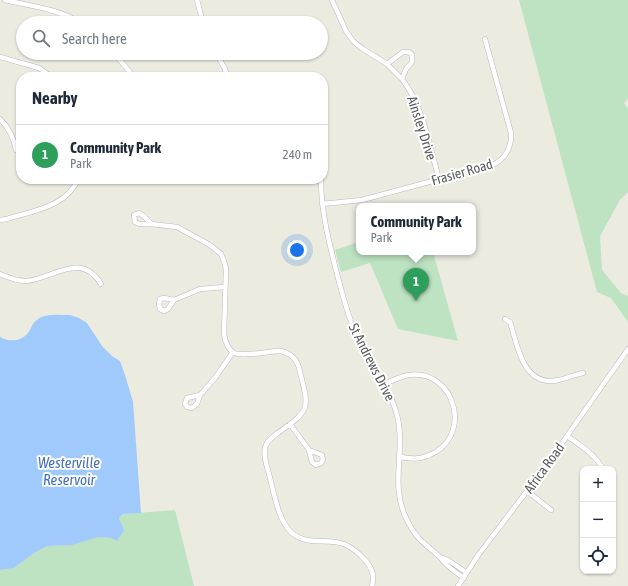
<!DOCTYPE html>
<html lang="en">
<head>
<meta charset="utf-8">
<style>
	body { margin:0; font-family:"Asap Condensed",sans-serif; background:#f6f6f7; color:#1f2937 }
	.controls { position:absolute; right:12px; bottom:12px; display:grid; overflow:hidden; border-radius:8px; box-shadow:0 1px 3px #0004 }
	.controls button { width:36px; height:36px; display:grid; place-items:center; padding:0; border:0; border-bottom:1px solid #e0e1e3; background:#fff; color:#1f2937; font:20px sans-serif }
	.you { position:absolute; left:297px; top:250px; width:14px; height:14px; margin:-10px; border:3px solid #fff; border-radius:50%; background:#1a73e8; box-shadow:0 0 0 6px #1a73e833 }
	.badge { display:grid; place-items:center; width:26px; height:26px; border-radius:50%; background:#e4532e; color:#fff; font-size:13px; font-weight:700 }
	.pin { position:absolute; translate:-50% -33px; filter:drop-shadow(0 1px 2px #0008) }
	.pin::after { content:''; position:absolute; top:21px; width:14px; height:12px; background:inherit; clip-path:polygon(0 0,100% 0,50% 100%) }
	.popup { position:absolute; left:356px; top:203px; width:120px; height:52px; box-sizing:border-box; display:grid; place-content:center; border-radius:8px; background:#fff; filter:drop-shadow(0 1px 3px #0005); font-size:13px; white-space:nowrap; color:#747a83 }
	.popup b { font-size:15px; color:#1f2937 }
	.popup::after { content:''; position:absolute; left:50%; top:100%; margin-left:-8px; border:8px solid transparent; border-top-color:#fff }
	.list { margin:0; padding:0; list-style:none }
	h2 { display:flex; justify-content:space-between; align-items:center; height:52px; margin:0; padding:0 16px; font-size:17px }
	h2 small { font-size:13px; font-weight:400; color:#747a83 }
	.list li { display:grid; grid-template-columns:26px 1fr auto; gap:12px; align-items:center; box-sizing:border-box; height:60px; padding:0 16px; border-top:1px solid #e0e1e3 }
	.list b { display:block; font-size:15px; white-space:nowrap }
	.list p { margin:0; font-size:13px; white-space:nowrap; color:#747a83 }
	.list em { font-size:13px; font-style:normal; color:#747a83 }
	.icon { flex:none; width:22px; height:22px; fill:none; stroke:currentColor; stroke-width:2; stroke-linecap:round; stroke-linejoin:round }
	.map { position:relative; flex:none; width:628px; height:586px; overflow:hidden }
	.search { position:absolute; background:#fff; box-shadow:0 1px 3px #0004; left:16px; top:16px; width:312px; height:44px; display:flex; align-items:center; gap:10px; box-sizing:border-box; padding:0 14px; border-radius:22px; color:#747a83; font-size:15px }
	.panel { position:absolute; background:#fff; box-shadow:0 1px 3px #0004; left:16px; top:72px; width:312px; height:112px; border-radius:16px }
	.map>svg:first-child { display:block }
	.green { fill:#bde3c2 }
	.water { fill:#a0c9fc }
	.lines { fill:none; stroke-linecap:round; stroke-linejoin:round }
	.minor-casing { stroke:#b8babf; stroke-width:5.5 }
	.minor { stroke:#fff; stroke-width:4.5 }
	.labels { text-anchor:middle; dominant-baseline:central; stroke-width:4; stroke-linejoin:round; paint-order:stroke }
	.street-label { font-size:14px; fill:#595c61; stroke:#fff }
	.water-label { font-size:15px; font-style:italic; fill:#4470be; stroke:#fff }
</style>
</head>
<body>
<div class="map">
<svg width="628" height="586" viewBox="0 0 628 586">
	<rect width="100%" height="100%" fill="#ecebe0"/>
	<path class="green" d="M519,0H628V99L624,103L628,108V192L620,200L600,236L602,270L621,293L628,296V322L611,298L597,292Z
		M359,242V252H433L458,341L398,329L370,263L341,272L335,250Z
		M175,510L194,586H0V570L14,568L34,553L47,546L72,545L90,539L98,537L112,538L124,530L119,518L123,514Z"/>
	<path class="water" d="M70,315L79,318L87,323L102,346L112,356L120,361L125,375L133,402L141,513L123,514L119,518L124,530L117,541L112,538L98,537L72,545L47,546L34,553L14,568L0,570V337C9,342 21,342 28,333C31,329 32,323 37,320C44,313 60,315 70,315Z"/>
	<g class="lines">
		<g class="minor-casing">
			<path id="minor" d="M5,0C30,6 59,9 81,23
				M197,0L203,23
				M332,0L346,31L353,41L363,49L387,64L402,79
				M114,53L134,77
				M216,53L225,69L227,77
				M0,57L39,68L52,77
				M387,64L403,52H409L412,55V62L406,69L402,79C424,108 429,145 439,179
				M0,119C8,127 14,138 16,150
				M321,179C321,212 329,242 337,274C343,296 348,318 358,338C371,365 391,388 398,419C405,453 390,484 406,518C415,537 423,543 439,556C442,559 444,563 447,565C452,570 458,574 464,578
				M322,204L362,200L492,165C505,160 512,147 511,133L485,39
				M139,213L144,216L151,224H139L135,222L134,215Z
				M0,220L7,219C32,211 67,207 78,179
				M151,224L177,227L210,245L221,254L224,261L226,269L224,334C225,341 228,349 234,353C243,357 270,351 281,351C293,354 298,361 300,372C309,408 311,410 279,432C274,436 269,439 266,445C262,453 267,466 269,474C274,492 278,521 292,533C307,546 327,538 344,544C353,548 360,554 366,561C372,568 375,576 372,586
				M0,274C9,278 17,281 27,281C54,278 81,251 101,284
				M164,298L174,300L168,309L164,311L160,309L159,304L160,299Z
				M174,300L200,289L225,287
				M505,319L510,322C517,344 522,383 553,381C563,380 573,375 583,373
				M385,384C393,380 400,377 408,375C457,368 474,440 427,456C418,460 409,458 400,457
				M200,395L215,378L233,352
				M200,395L197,404L192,408L187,407L185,404L187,398Z
				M290,424L309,450
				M567,436C581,446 595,454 603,469
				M309,450L322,455L323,460L321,463L316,465L312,462Z
				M527,491L551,510
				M440,557L448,560L467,573
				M458,586L479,554L543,470L628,349"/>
		</g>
		<use href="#minor" class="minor"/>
	</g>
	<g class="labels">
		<g class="street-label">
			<text transform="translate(422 128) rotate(72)">Ainsley Drive</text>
			<text transform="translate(462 172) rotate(-16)">Frasier Road</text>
			<text transform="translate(372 362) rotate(63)">St Andrews Drive</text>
			<text transform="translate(544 468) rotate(-54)">Africa Road</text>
		</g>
		<g class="water-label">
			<text x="69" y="462">Westerville<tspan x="69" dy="17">Reservoir</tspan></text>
		</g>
	</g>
</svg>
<div class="controls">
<button>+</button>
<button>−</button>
<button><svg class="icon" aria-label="locate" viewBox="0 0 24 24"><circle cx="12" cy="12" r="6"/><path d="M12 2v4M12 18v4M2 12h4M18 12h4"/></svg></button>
</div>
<div class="you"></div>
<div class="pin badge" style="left:416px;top:301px;background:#2e9e5b">1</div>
<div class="popup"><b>Community Park</b>Park</div>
<div class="search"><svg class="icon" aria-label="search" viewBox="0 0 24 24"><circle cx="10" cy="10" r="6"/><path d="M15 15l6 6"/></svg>Search here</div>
<section class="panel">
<h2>Nearby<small></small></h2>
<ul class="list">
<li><span class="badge" style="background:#2e9e5b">1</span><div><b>Community Park</b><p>Park</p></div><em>240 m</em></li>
</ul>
</section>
</div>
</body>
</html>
